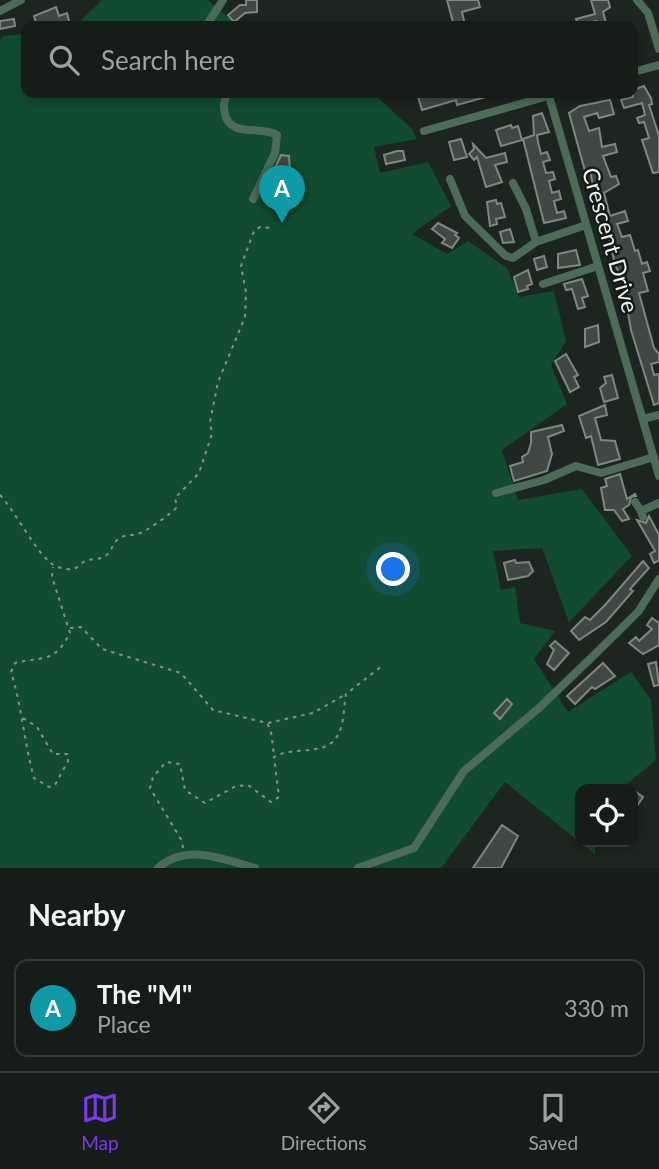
<!DOCTYPE html>
<html lang="en">
<head>
<meta charset="utf-8">
<style>
	body { margin:0; font-family:Lato,sans-serif; background:#1f2521; color:#f1f3f6 }
	.controls { position:absolute; right:21px; bottom:21px; display:grid; overflow:hidden; border-radius:14px; box-shadow:0 4px 10px #0003 }
	.controls button { width:63px; height:63px; display:grid; place-items:center; padding:0; border:0; border-bottom:2px solid #353a37; background:#161c18; color:#f1f3f6; font:35px sans-serif }
	.you { position:absolute; left:394px; top:570px; width:24px; height:24px; margin:-18px; border:5px solid #fff; border-radius:50%; background:#1a73e8; box-shadow:0 0 0 10px #1a73e833 }
	.badge { display:grid; place-items:center; width:46px; height:46px; border-radius:50%; background:#7c3aed; color:#fff; font-size:23px; font-weight:700 }
	.pin { position:absolute; translate:-50% -58px; filter:drop-shadow(0 2px 4px #0008) }
	.pin::after { content:''; position:absolute; top:37px; width:24px; height:21px; background:inherit; clip-path:polygon(0 0,100% 0,50% 100%) }
	.list { margin:0; padding:0; list-style:none }
	h2 { display:flex; justify-content:space-between; align-items:center; height:91px; margin:0; padding:0 28px; font-size:30px }
	h2 small { font-size:23px; font-weight:400; color:#9ea1a2 }
	.list li { display:grid; grid-template-columns:46px 1fr auto; gap:21px; align-items:center; box-sizing:border-box; height:98px; margin:0 14px 14px; padding:0 14px; border:2px solid #353a37; border-radius:14px }
	.list b { display:block; font-size:26px; white-space:nowrap }
	.list p { margin:0; font-size:23px; white-space:nowrap; color:#9ea1a2 }
	.list em { font-size:23px; font-style:normal; color:#9ea1a2 }
	.icon { flex:none; width:38px; height:38px; fill:none; stroke:currentColor; stroke-width:2; stroke-linecap:round; stroke-linejoin:round }
	.map { position:relative; flex:none; width:659px; height:868px; overflow:hidden }
	.search { position:absolute; background:#161c18; box-shadow:0 4px 10px #0003; left:21px; right:21px; top:21px; height:77px; display:flex; align-items:center; gap:18px; box-sizing:border-box; padding:0 24px; border-radius:14px; color:#9ea1a2; font-size:26px }
	.sheet { height:203px; background:#161c18 }
	nav { display:flex; justify-content:space-around; align-items:center; box-sizing:border-box; height:98px; border-top:2px solid #353a37; background:#161c18; font-size:19px; color:#9ea1a2 }
	nav a { display:grid; justify-items:center; gap:4px }
	nav .on { color:#7c3aed }
	.map>svg:first-child { display:block }
	.green { fill:#114c31 }
	.building { fill:#3f4843; stroke:#7e8882; stroke-width:2 }
	.lines { fill:none; stroke-linecap:round; stroke-linejoin:round }
	.path { stroke:#888f8a; stroke-width:2; stroke-dasharray:3.5 5; stroke-linecap:butt }
	.minor { stroke:#4c6c59; stroke-width:8 }
	.labels { text-anchor:middle; dominant-baseline:central; stroke-width:5; stroke-linejoin:round; paint-order:stroke }
	.street-label { font-size:23px; fill:#eef4f0; stroke:#131b17 }
</style>
</head>
<body>
<div class="map">
<svg width="659" height="868" viewBox="0 0 659 868">
	<rect width="100%" height="100%" fill="#1d2520"/>
	<path class="green" d="M102,0H208L236,24L252,26H75Z
		M20,34L26,37V93H373L411,128L417,139L374,147L380,173L428,162L451,206L412,234L447,254L468,241L507,268L519,297L554,291L566,341L551,365L567,404L502,450L518,500L582,489L632,556L569,622L542,548L493,551L501,590L515,587L520,623L555,631L534,659L568,712L631,672L651,700L656,760L621,789H580V842H595V854L505,782L441,868H0V40L3,36Z"/>
	<path class="building" d="M246,0H257V12L245,13L234,22L228,15L240,5H246Z
		M447,0H478L480,7L462,12L465,25L454,26Z
		M591,0H608L610,7L603,12L607,26H597L596,21L578,26L576,19L595,14Z
		M56,7L59,16L67,13L70,25L37,26L34,16Z
		M14,19L15,26L0,29V21Z
		M644,86L651,98L652,104L649,105L659,136V172L653,173L642,140L649,138L644,122L639,123L637,118L645,115L642,103L624,108L621,100L633,97V90Z
		M417,93H493V95L457,105L456,100L422,110Z
		M610,100L614,114L599,118L597,113L584,117L589,131L599,128L602,147L615,144L617,152L603,156L611,177L616,176L619,184L604,193L610,216L625,211L628,221L617,224L622,237L630,235L635,251L638,250L642,264L647,262L650,271L643,273L648,291L639,293L654,348L659,354V362L651,364L654,375L659,374V403L654,405L631,330L622,278L615,265L605,219L595,197L590,170L585,171L569,113L580,106Z
		M542,113L549,132L537,135L538,142L541,154L547,152L550,160L543,162L546,173L553,172L555,179L549,181L552,193L559,191L561,199L554,201L557,213L564,211L566,218L544,223L523,139L534,135L533,116Z
		M511,125L512,128L518,126L522,140L501,146L496,130Z
		M461,139L467,157L454,160L449,142Z
		M473,144L486,158L505,153L507,162L495,165L502,182L486,187L477,157L474,160L469,154L474,149Z
		M397,151H403L405,160L386,164L384,155Z
		M281,155L289,156L290,173L277,183L270,179Z
		M496,200L497,204L501,203L505,217L496,219L497,224L490,226L487,202Z
		M438,223L457,233L455,235L459,238L452,248L442,243L445,239L432,229Z
		M510,229L514,242L503,243L500,232Z
		M576,250L580,265L558,268V254Z
		M544,256L547,267L537,270L534,259Z
		M528,270L532,284L527,286L528,289L518,292L514,277Z
		M582,279L588,296L582,298L585,307L578,309L572,289L566,290L564,284Z
		M598,325L599,342L585,347V329Z
		M566,354L578,375L574,377L579,387L570,392L555,361Z
		M612,375L618,398L604,402L600,388L606,383L604,377Z
		M605,405L607,415L595,418L601,440L615,441L620,459L598,465L591,436L586,438L579,416Z
		M562,425L564,431L548,437L552,454L547,471L514,481L510,466L523,462L522,457L528,453L531,443V432Z
		M620,474L627,499L635,494L636,496L631,497L629,505L623,509L629,519L622,521L614,510H605L601,488L607,486L605,479Z
		M649,516L659,535V560L654,563L650,554L655,551L637,520L646,523Z
		M515,560L516,563L529,562L533,571L528,576L508,580L504,563Z
		M643,561L649,568L630,589L633,591L606,622L579,640L571,631L585,617L590,620L606,604Z
		M652,618L659,623V645L643,654L629,643L636,637L639,641L652,629L647,625Z
		M555,641L569,653L554,670L547,664L554,650L550,646Z
		M656,662L659,685L654,686L648,664Z
		M603,663L615,676L595,689L592,687L575,704L567,696Z
		M507,699L512,704L500,719L494,713Z
		M636,792L643,797L633,812V797Z
		M502,825L518,836L501,868H473Z"/>
	<g class="lines">
		<path class="path" d="M0,495C17,514 35,551 52,564C56,567 66,570 72,569C77,569 81,563 85,561C92,558 100,560 105,556C112,552 112,544 118,539C125,534 130,536 138,534C147,531 171,514 177,507L175,498L199,473L212,434L210,422L218,382L245,317L246,292L241,266L254,231L260,227L271,228
			M70,628L81,627L102,649L181,673L213,710L267,723L271,731L274,756
			M23,718L37,727L53,754H68V761L55,785L49,787L34,778C24,742 22,707 11,672L15,663C43,656 54,664 70,633L52,577L53,567
			M268,723L313,713L346,694
			M183,848L182,841L150,788L153,777L166,762L180,764L185,790L205,803L236,786L248,785L271,802L279,797L274,757C294,745 328,758 339,733C344,722 344,706 346,694L382,666"/>
		<path class="minor" d="M637,0L648,13L659,49
			M0,11L21,0
			M206,26L223,0
			M633,72L659,65
			M228,93C224,100 223,105 225,114C230,138 261,125 277,135L275,153L253,199
			M549,96L659,476
			M424,131L559,93
			M450,179L465,216L506,256L513,258L536,242
			M513,183L526,209L536,242L586,225
			M543,284L598,266
			M643,419L659,415
			M496,493L544,480L576,466L601,473L654,457
			M635,502L641,511
			M643,517L641,511L659,503
			M158,868C187,843 223,859 255,868
			M358,868L414,848L464,771L539,708L589,660L638,612L659,579"/>
	</g>
	<g class="labels">
		<g class="street-label">
			<text transform="translate(611 240) rotate(74)">Crescent Drive</text>
		</g>
	</g>
</svg>
<div class="controls">
<button><svg class="icon" aria-label="locate" viewBox="0 0 24 24"><circle cx="12" cy="12" r="6"/><path d="M12 2v4M12 18v4M2 12h4M18 12h4"/></svg></button>
</div>
<div class="you"></div>
<div class="pin badge" style="left:282px;top:223px;background:#0f9aa8">A</div>
<div class="search"><svg class="icon" aria-label="search" viewBox="0 0 24 24"><circle cx="10" cy="10" r="6"/><path d="M15 15l6 6"/></svg>Search here</div>
</div>
<section class="sheet">
<h2>Nearby<small></small></h2>
<ul class="list">
<li><span class="badge" style="background:#0f9aa8">A</span><div><b>The &quot;M&quot;</b><p>Place</p></div><em>330 m</em></li>
</ul>
</section>
<nav>
<a class="on"><svg class="icon" aria-label="map" viewBox="0 0 24 24"><path d="M3 6l6-2 6 2 6-2v14l-6 2-6-2-6 2zM9 4v14M15 6v14"/></svg>Map</a>
<a><svg class="icon" aria-label="directions" viewBox="0 0 24 24"><path d="M12 3l9 9-9 9-9-9zM9 14v-3h6M13 9l2 2-2 2"/></svg>Directions</a>
<a><svg class="icon" aria-label="saved" viewBox="0 0 24 24"><path d="M7 4h10v16l-5-4-5 4z"/></svg>Saved</a>
</nav>
</body>
</html>
